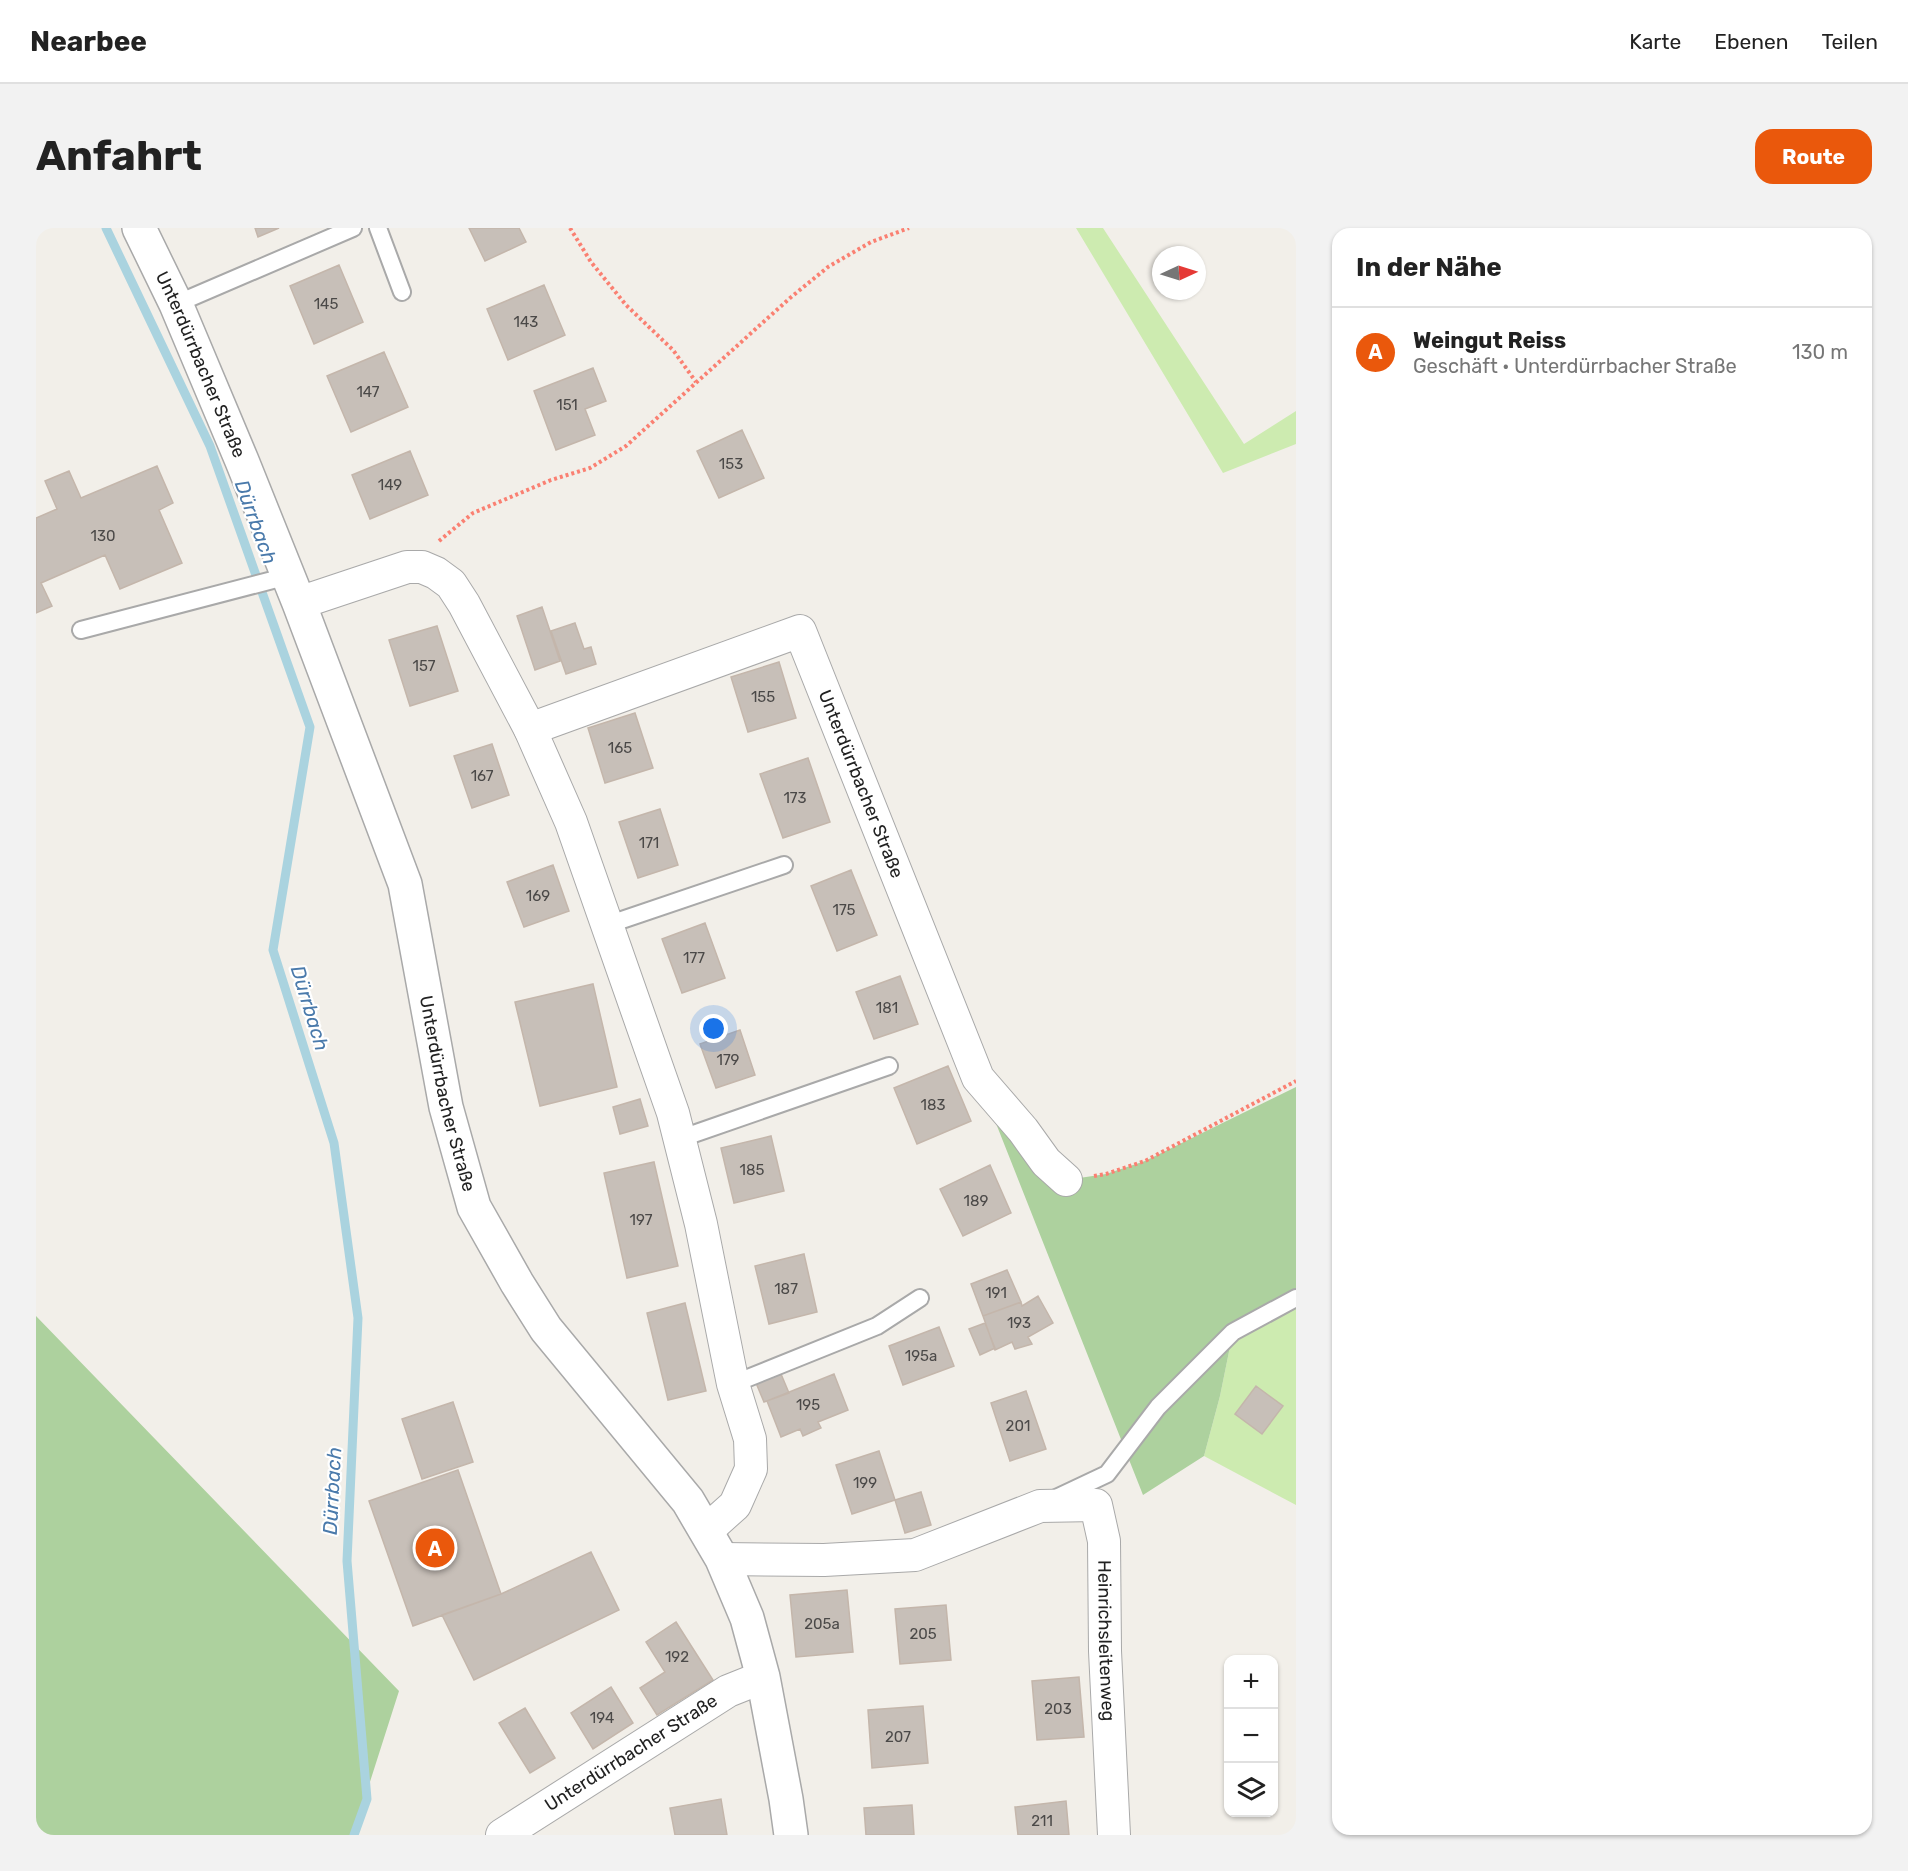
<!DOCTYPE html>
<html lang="de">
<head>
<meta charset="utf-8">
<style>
	body { margin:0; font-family:Rubik,sans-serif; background:#f2f2f2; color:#222 }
	.controls { position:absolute; right:18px; bottom:18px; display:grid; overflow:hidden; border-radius:12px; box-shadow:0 2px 4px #0004 }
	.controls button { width:54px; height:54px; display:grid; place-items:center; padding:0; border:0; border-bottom:2px solid #e0e0e0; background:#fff; color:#222; font:30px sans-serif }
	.compass { position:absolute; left:1116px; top:18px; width:54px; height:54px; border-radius:50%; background:#fff; box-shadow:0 2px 4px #0004; rotate:86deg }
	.you { position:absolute; left:678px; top:801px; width:21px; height:21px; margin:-15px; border:4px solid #fff; border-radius:50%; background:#1a73e8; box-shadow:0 0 0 9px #1a73e833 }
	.badge { display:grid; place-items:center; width:39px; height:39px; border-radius:50%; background:#ea580c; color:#fff; font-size:20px; font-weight:700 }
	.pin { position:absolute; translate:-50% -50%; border:3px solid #fff; box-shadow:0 2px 6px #0006 }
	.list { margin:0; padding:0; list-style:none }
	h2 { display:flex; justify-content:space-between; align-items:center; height:78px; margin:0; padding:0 24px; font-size:26px }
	h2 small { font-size:20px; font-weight:400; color:#767676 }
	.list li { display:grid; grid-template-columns:39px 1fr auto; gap:18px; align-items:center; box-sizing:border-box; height:90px; padding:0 24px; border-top:2px solid #e0e0e0 }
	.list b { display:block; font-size:22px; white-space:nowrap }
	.list p { margin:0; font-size:20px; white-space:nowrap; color:#767676 }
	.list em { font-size:20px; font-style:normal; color:#767676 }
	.icon { flex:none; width:33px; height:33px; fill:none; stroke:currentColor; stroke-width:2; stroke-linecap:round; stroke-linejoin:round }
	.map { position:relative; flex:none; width:1260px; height:1607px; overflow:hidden; border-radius:18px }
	header { display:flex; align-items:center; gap:36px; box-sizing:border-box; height:84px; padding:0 30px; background:#fff; border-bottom:2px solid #e0e0e0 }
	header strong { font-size:28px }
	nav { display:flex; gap:33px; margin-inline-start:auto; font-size:21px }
	.intro { display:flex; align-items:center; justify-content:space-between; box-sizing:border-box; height:144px; padding:0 36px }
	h1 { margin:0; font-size:42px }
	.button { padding:15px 27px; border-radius:18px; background:#ea580c; color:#fff; font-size:21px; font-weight:700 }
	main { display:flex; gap:36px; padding:0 36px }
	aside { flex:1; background:#fff; border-radius:18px; box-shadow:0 2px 4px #0004 }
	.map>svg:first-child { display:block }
	.grass { fill:#cdebb0 }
	.forest { fill:#add19e }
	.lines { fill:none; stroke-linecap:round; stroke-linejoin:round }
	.stream { stroke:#aad3df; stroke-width:9 }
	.building { fill:#c7bfb8; stroke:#c4b6ab; stroke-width:1.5 }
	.service-casing { stroke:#a9a9a9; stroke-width:20 }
	.minor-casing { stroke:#a9a9a9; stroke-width:34 }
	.tertiary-casing { stroke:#a9a9a9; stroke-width:36 }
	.path { stroke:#fa8072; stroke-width:4; stroke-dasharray:3 3; stroke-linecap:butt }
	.service { stroke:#fff; stroke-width:16 }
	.minor { stroke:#fff; stroke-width:32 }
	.tertiary { stroke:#fff; stroke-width:33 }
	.labels { text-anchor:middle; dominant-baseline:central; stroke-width:4.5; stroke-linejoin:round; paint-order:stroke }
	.number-label { font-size:15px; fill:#4b4948 }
	.street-label { font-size:18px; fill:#222; stroke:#fff }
	.water-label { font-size:20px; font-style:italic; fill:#4a7aab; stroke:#fff }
</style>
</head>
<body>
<header>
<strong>Nearbee</strong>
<nav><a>Karte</a><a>Ebenen</a><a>Teilen</a></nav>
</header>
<div class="intro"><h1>Anfahrt</h1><a class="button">Route</a></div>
<main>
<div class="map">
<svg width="1260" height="1607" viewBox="0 0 1260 1607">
	<rect width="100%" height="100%" fill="#f2efe9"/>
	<path class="grass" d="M1040,0H1067L1208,216L1260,183V216L1187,245Z
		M1260,1070V1277L1168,1228L1184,1168L1197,1104Z"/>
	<path class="forest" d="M942,850L1030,952L1070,946L1109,933L1260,859V1070L1197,1104L1184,1168L1168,1228L1107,1267Z
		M0,1088L363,1463L317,1607H0Z"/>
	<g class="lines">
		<path class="stream" d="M70,0L174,218L274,499L237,722L298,915L322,1090L311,1333L331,1571L318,1607"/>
	</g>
	<path class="building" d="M219,0H243L222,9Z
		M433,0H483L490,14L449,33Z
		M303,37L327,94L278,116L254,58Z
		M508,57L529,107L472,132L451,81Z
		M348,124L372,179L315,204L291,148Z
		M557,140L570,173L549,181L559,207L520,222L498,163Z
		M706,202L728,250L683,270L661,223Z
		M374,223L392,267L334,291L316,247Z
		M121,238L137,275L123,282L146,335L84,361L69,327L5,355L16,378L0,385V290L21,281L9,253L33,243L45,270Z
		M506,379L524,433L499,442L481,388Z
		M539,395L548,421L555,419L560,436L530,446L515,403Z
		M401,398L422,463L374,478L353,412Z
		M743,434L760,490L712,504L695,449Z
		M599,485L617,540L569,555L552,500Z
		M456,516L473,567L436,580L418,528Z
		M772,530L794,594L747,610L724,546Z
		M624,581L642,637L602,650L583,594Z
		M517,637L533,683L488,699L471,654Z
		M815,642L841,707L801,723L775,658Z
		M669,695L689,750L646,765L626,711Z
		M864,748L882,796L838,811L820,764Z
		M557,756L581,859L504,878L479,774Z
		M704,802L719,847L680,860L664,816Z
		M912,838L935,893L881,916L858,860Z
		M604,871L612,898L584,906L577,879Z
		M735,908L748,963L698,975L685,920Z
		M618,934L642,1038L591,1050L568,945Z
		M954,937L975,985L927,1008L904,961Z
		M768,1026L781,1084L733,1096L719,1038Z
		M971,1042L985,1074L947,1088L935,1056Z
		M1002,1068L1017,1095L992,1109L996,1116L979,1121L976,1114L959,1122L947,1088L985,1074L986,1078Z
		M649,1075L670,1163L632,1172L611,1085Z
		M949,1095L959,1120L944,1127L933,1101Z
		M903,1099L918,1138L867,1157L853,1118Z
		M745,1146L753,1165L728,1174L720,1155Z
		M798,1146L812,1182L782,1194L785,1200L767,1208L764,1201L745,1209L731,1173Z
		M1220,1158L1247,1178L1226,1206L1199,1186Z
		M990,1163L1010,1221L974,1233L955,1175Z
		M417,1174L437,1234L386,1251L366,1191Z
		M843,1223L859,1272L816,1286L800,1237Z
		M422,1242L465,1366L377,1398L333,1273Z
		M885,1264L895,1297L869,1305L859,1272Z
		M555,1324L583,1382L438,1452L406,1387L465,1366Z
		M811,1362L817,1424L760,1429L754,1367Z
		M910,1377L915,1432L864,1436L859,1381Z
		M640,1394L677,1452L621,1487L604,1460L629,1444L610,1414Z
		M1043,1449L1048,1509L1001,1512L996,1453Z
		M575,1459L597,1495L557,1521L535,1485Z
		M887,1478L892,1535L836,1540L832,1482Z
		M489,1480L519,1530L494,1545L463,1495Z
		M685,1571L691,1607H639L634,1580Z
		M1030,1573L1033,1607H982L979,1579Z
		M876,1577L878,1607H830L828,1580Z"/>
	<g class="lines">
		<g class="service-casing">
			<path id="service" d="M342,0L366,64
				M140,76L317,0
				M45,402L252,348
				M571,697L748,637
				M643,911L853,838
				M697,1156L841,1098L884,1070
				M1018,1271L1071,1246L1122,1179L1197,1104L1260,1070"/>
		</g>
		<g class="minor-casing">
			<g id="minor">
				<path d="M263,375L371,339H386L400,345L415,356L428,376L494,501L535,594L637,885L665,996L697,1156L714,1211L715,1241L699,1277L670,1303"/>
				<path id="s1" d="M494,501L764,403L942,850L987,902L1010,934L1030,952"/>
				<path id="s2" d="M686,1331L788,1332L879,1327L1004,1278L1060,1277L1068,1313L1069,1423L1078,1607"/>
				<path id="s3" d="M466,1607L692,1463L727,1449"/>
			</g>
		</g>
		<g class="tertiary-casing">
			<g id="tertiary">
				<path id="s4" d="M103,0L140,76L206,233L263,375L369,656L410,879L438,979L481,1055L510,1101L652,1273L686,1331L711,1390L727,1449L750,1571L755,1607"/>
			</g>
		</g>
		<path class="path" d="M534,0L555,34L590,77L637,122L660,154
			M403,313L437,285L515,252L554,240L590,218L754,70L792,39L835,14L873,0
			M1058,948L1070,946L1109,933L1260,853"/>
		<use href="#service" class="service"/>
		<use href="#minor" class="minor"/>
		<use href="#tertiary" class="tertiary"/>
	</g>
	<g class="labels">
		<g class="number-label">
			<text x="290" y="76">145</text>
			<text x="490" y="94">143</text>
			<text x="332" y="164">147</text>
			<text x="531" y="177">151</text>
			<text x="695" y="236">153</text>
			<text x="354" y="257">149</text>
			<text x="67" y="308">130</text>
			<text x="388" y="438">157</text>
			<text x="727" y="469">155</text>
			<text x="584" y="520">165</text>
			<text x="446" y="548">167</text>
			<text x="759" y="570">173</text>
			<text x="613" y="615">171</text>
			<text x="502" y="668">169</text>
			<text x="808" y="682">175</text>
			<text x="658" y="730">177</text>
			<text x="851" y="780">181</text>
			<text x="692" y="832">179</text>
			<text x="897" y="877">183</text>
			<text x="716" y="942">185</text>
			<text x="940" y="973">189</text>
			<text x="605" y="992">197</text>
			<text x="750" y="1061">187</text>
			<text x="960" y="1065">191</text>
			<text x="983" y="1095">193</text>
			<text x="885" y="1128">195a</text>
			<text x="772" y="1177">195</text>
			<text x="982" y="1198">201</text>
			<text x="829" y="1255">199</text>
			<text x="786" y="1396">205a</text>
			<text x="887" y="1406">205</text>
			<text x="641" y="1429">192</text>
			<text x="1022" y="1481">203</text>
			<text x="566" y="1490">194</text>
			<text x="862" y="1509">207</text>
			<text x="1006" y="1593">211</text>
		</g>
		<g class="street-label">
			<text stroke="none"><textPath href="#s4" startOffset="150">Unterdürrbacher Straße</textPath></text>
			<text stroke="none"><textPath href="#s1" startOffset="452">Unterdürrbacher Straße</textPath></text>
			<text stroke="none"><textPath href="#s4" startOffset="922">Unterdürrbacher Straße</textPath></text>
			<text stroke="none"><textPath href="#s2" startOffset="520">Heinrichsleitenweg</textPath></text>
			<text stroke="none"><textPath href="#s3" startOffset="153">Unterdürrbacher Straße</textPath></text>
		</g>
		<g class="water-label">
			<text transform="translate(220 294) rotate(70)">Dürrbach</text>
			<text transform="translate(274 780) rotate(73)">Dürrbach</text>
			<text transform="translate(296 1263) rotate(-87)">Dürrbach</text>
		</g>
	</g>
</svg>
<div class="controls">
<button>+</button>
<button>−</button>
<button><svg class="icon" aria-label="layers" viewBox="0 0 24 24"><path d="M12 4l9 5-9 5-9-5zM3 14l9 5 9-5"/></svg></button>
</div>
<svg class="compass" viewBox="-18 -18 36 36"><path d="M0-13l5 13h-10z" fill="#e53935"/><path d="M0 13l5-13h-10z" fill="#767676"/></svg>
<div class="you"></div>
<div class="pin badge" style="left:399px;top:1320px">A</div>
</div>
<aside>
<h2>In der Nähe<small></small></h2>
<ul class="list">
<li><span class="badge">A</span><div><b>Weingut Reiss</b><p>Geschäft · Unterdürrbacher Straße</p></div><em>130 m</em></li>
</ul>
</aside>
</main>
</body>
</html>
